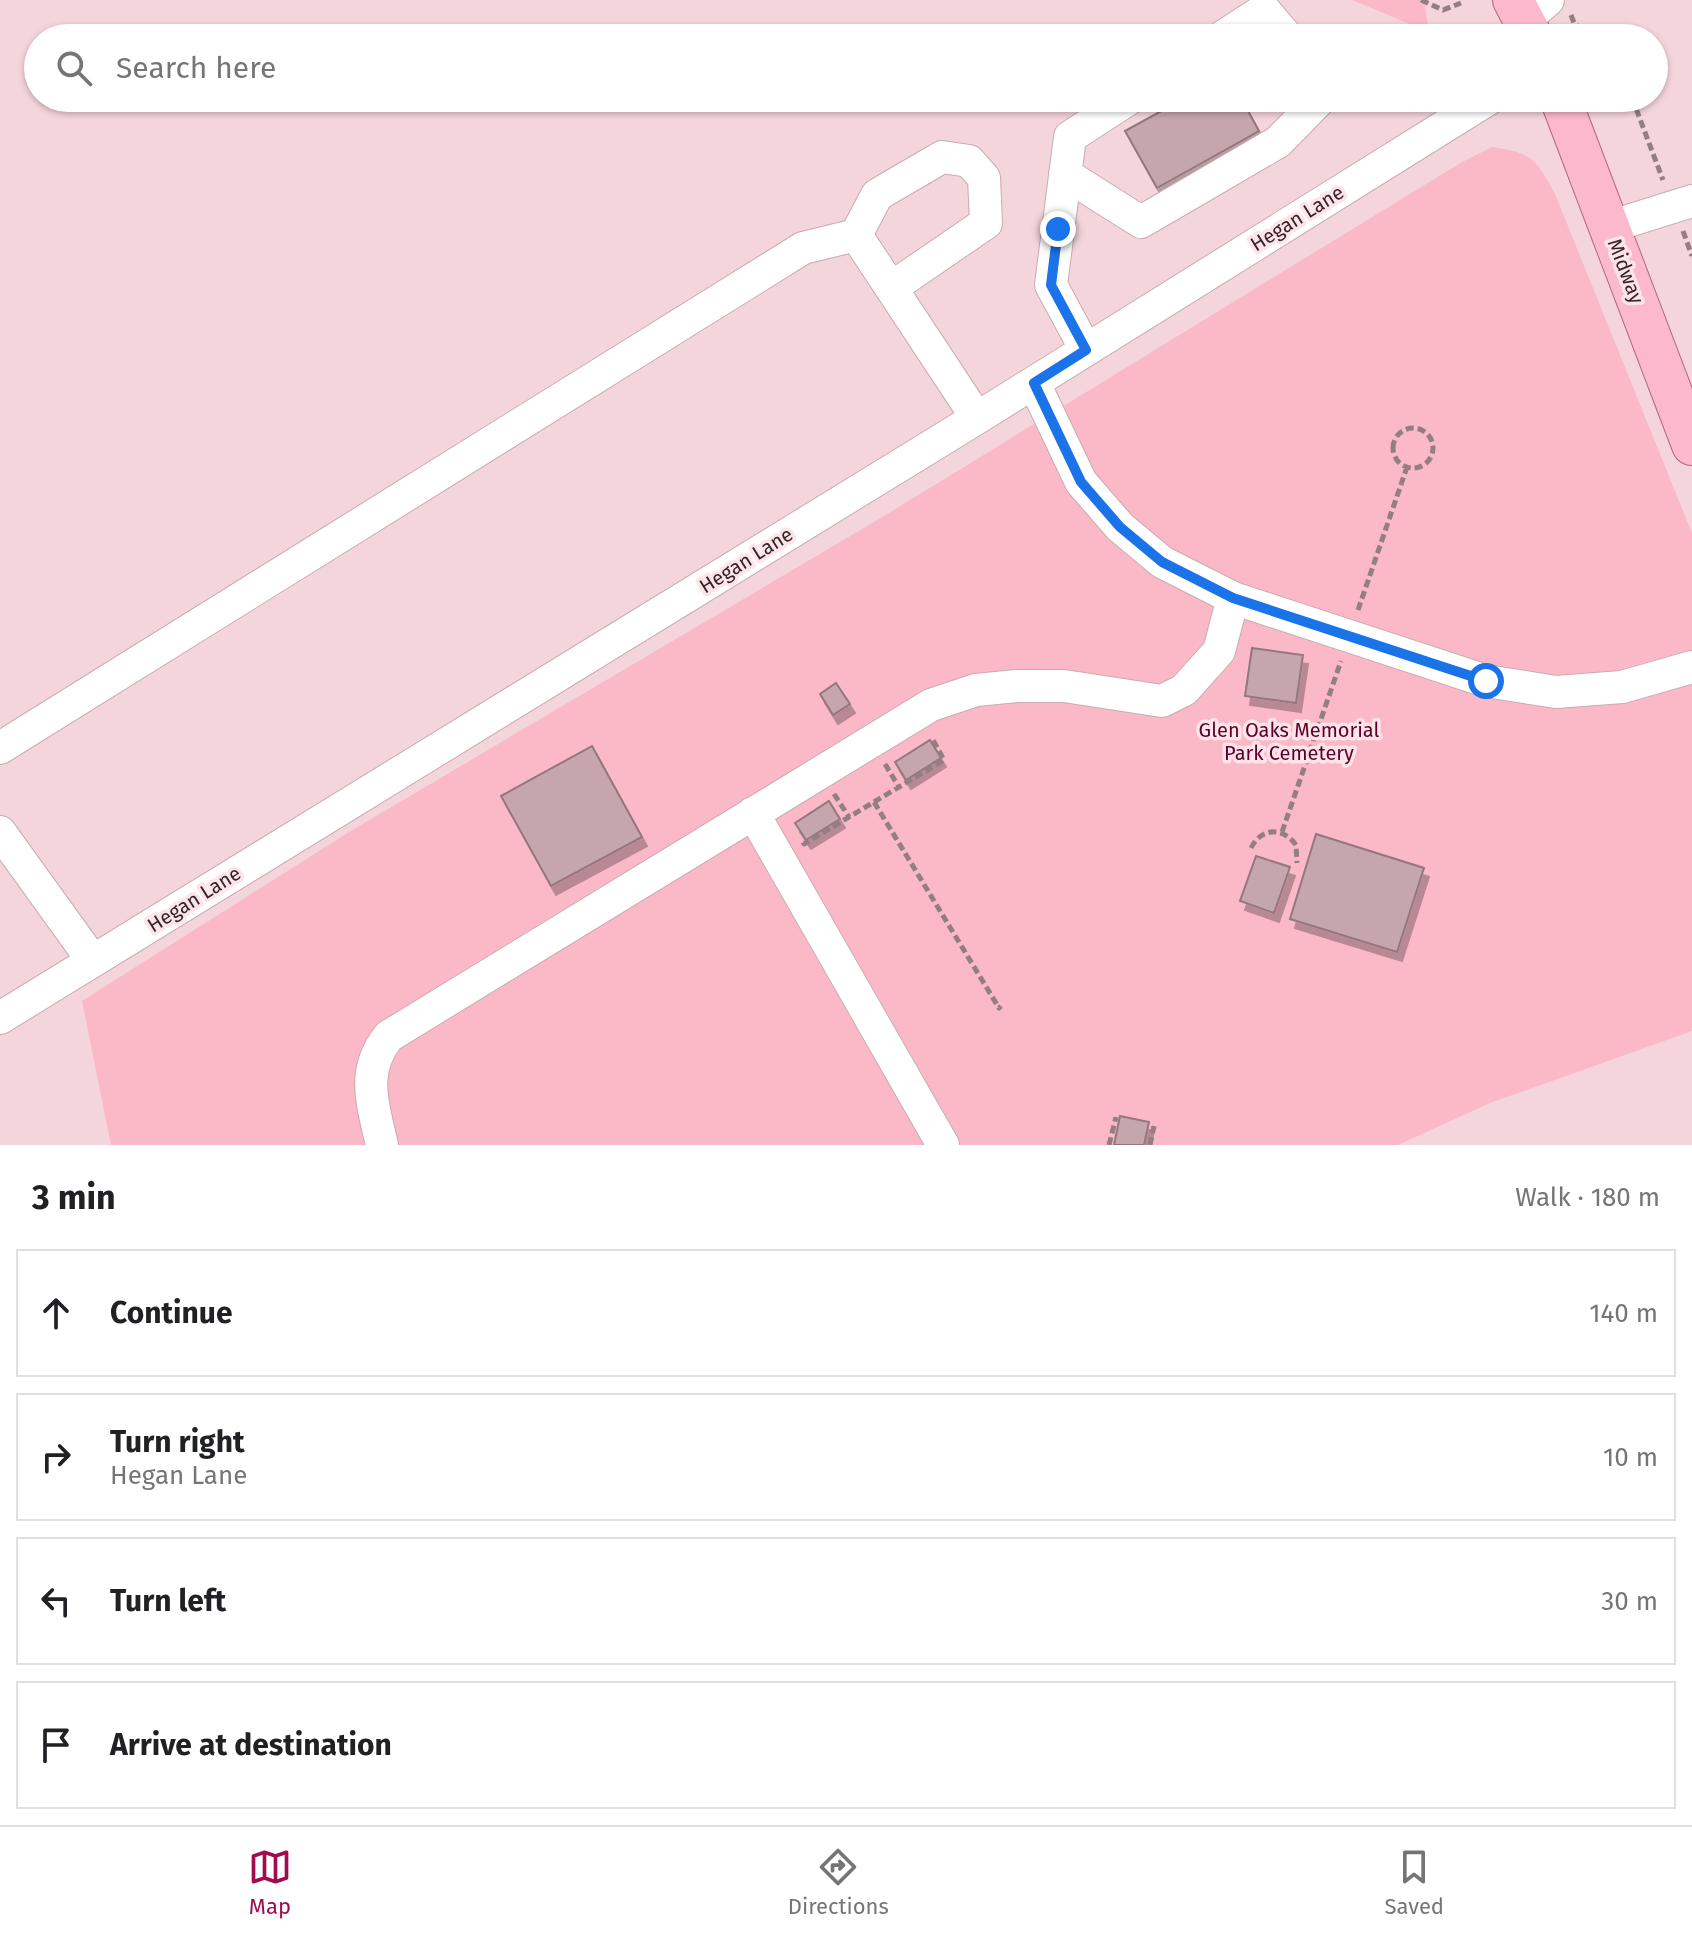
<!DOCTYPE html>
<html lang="en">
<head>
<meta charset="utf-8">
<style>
	body { margin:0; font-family:"Fira Sans",sans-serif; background:#f2f2f2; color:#202124 }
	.stop { position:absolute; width:24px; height:24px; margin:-18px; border:6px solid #1a73e8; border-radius:50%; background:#fff }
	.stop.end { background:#1a73e8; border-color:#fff; box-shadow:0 2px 8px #0008 }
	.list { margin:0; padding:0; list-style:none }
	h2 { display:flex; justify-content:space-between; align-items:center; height:104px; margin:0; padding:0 32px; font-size:34px }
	h2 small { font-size:26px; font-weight:400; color:#757577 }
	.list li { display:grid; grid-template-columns:52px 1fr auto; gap:24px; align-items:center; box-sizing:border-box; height:128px; margin:0 16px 16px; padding:0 16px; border:2px solid #e0e0e0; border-radius:0px }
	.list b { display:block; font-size:30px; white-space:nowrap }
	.list p { margin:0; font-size:26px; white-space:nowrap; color:#757577 }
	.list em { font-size:26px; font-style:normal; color:#757577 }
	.icon { flex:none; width:44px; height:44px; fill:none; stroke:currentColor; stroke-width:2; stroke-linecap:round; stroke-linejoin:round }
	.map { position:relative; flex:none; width:1692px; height:1145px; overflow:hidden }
	.search { position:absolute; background:#fff; box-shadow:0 2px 6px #0004; left:24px; right:24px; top:24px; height:88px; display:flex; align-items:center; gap:20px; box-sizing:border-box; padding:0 28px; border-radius:44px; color:#757577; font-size:30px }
	.sheet { height:680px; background:#fff }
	nav { display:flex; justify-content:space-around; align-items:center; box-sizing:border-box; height:112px; border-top:2px solid #e0e0e0; background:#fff; font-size:22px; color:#757577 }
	nav a { display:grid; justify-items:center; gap:4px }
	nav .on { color:#a20b4d }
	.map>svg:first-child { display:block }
	.green { fill:#fbb9c8 }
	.building { fill:#c5a6ad; stroke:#94777d; stroke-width:2; filter:url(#shadow) }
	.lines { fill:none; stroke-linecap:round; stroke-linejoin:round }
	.minor-casing { stroke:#caabb1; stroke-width:34 }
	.major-casing { stroke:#b3677b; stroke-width:42 }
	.path { stroke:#937e82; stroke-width:5; stroke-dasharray:8 4; stroke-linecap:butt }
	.minor { stroke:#fff; stroke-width:32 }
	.major { stroke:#fcb9cb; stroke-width:40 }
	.route { stroke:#1a73e8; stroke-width:10 }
	.labels { text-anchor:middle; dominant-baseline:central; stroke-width:7; stroke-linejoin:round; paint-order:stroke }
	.street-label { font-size:20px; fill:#302527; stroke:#fee4e9 }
	.park-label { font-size:20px; fill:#5b0128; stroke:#fee4e9 }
</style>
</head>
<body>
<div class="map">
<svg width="1692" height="1145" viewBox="0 0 1692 1145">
	<defs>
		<filter id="shadow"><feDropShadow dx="5" dy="9" stdDeviation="0" flood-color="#0004"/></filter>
	</defs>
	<rect width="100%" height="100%" fill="#f5d5dc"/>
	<path class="green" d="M1352,0H1424L1429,32Z
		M1492,147C1533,153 1536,159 1555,194L1692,533V1031L1490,1103L1398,1145H111L82,1001L349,832L879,519L1462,162Z"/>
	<path class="building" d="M1185,98H1241L1259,131L1157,188L1125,131Z
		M1252,648L1303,655L1296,703L1245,696Z
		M836,683L850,704L833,715L820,694Z
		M930,740L941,758L906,780L895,762Z
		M592,746L642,837L551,886L501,796Z
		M829,801L840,819L806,840L795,823Z
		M1316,834L1424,868L1397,952L1290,919Z
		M1256,856L1290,867L1274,913L1240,901Z
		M1120,1116L1149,1122L1144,1145H1114Z"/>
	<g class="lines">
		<g class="minor-casing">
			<path id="minor" d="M1524,21L1548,0
				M1221,38L1264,10L1288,38
				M1065,174L1141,222L1278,142L1321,98
				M1609,227L1692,201
				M856,235L877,195L942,157L969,161L984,178L986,223L891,288
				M1086,350L1051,285L1070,137L1130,98
				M1034,383L1081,482L1120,527L1162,562L1233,598L1486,681L1556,692L1622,687L1692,667
				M0,748L803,248L856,235L977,418
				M753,813L943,1145
				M0,832L93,961
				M0,1018L977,418L1490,98
				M382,1145C373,1105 360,1071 389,1036L931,705L976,690L1017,686H1064L1162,701L1184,690L1219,651L1233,598"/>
		</g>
		<g class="major-casing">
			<path id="major" d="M1513,0L1533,38
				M1560,98L1692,445"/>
		</g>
		<path class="path" d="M1421,0L1443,10L1461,3
			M1571,15L1574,23L1592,38
			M1632,98L1663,180
			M1683,231L1692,256
			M1393 448a20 20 0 1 1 40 0a20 20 0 1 1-40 0Z
			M1358,610L1407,467
			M885,764L899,787
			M834,794L849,817
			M874,802L944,760L932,738
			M1282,832L1341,661
			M803,842L804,844L874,802L999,1008L1001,1006
			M1251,848C1261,828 1282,826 1296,845L1297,863
			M1109,1145L1116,1117
			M1150,1145L1154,1126"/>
		<use href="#minor" class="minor"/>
		<use href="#major" class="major"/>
	</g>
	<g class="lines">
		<path class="route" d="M1058,229L1051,285L1086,350L1034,383L1081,482L1120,527L1162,562L1233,598L1486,681"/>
	</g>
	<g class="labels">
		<g class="street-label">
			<text transform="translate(1297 218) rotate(-32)">Hegan Lane</text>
			<text transform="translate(1626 271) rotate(69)">Midway</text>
			<text transform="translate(746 560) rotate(-32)">Hegan Lane</text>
			<text transform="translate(194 899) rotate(-32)">Hegan Lane</text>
		</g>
		<g class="park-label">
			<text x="1289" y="730">Glen Oaks Memorial<tspan x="1289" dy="23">Park Cemetery</tspan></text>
		</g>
	</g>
</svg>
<div class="stop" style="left:1486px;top:681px"></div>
<div class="stop end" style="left:1058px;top:229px"></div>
<div class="search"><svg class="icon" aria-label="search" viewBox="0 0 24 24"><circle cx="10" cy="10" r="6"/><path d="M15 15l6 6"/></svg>Search here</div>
</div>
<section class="sheet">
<h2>3 min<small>Walk · 180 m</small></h2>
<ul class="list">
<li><svg class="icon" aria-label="ahead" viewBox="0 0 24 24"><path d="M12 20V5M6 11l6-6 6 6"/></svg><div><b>Continue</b></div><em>140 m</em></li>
<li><svg class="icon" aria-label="right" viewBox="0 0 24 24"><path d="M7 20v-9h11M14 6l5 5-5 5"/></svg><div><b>Turn right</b><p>Hegan Lane</p></div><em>10 m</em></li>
<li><svg class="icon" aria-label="left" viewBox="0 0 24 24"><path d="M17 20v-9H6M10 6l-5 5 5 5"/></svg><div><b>Turn left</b></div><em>30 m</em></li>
<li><svg class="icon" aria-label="arrive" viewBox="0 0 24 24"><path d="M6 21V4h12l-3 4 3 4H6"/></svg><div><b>Arrive at destination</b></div></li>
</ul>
</section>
<nav>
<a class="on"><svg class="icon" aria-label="map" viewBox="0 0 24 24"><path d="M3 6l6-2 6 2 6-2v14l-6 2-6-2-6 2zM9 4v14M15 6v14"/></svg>Map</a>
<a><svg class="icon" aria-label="directions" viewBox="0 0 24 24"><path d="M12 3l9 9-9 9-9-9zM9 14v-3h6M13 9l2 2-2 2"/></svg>Directions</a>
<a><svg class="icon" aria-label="saved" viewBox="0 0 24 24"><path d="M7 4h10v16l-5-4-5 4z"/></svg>Saved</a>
</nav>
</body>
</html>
